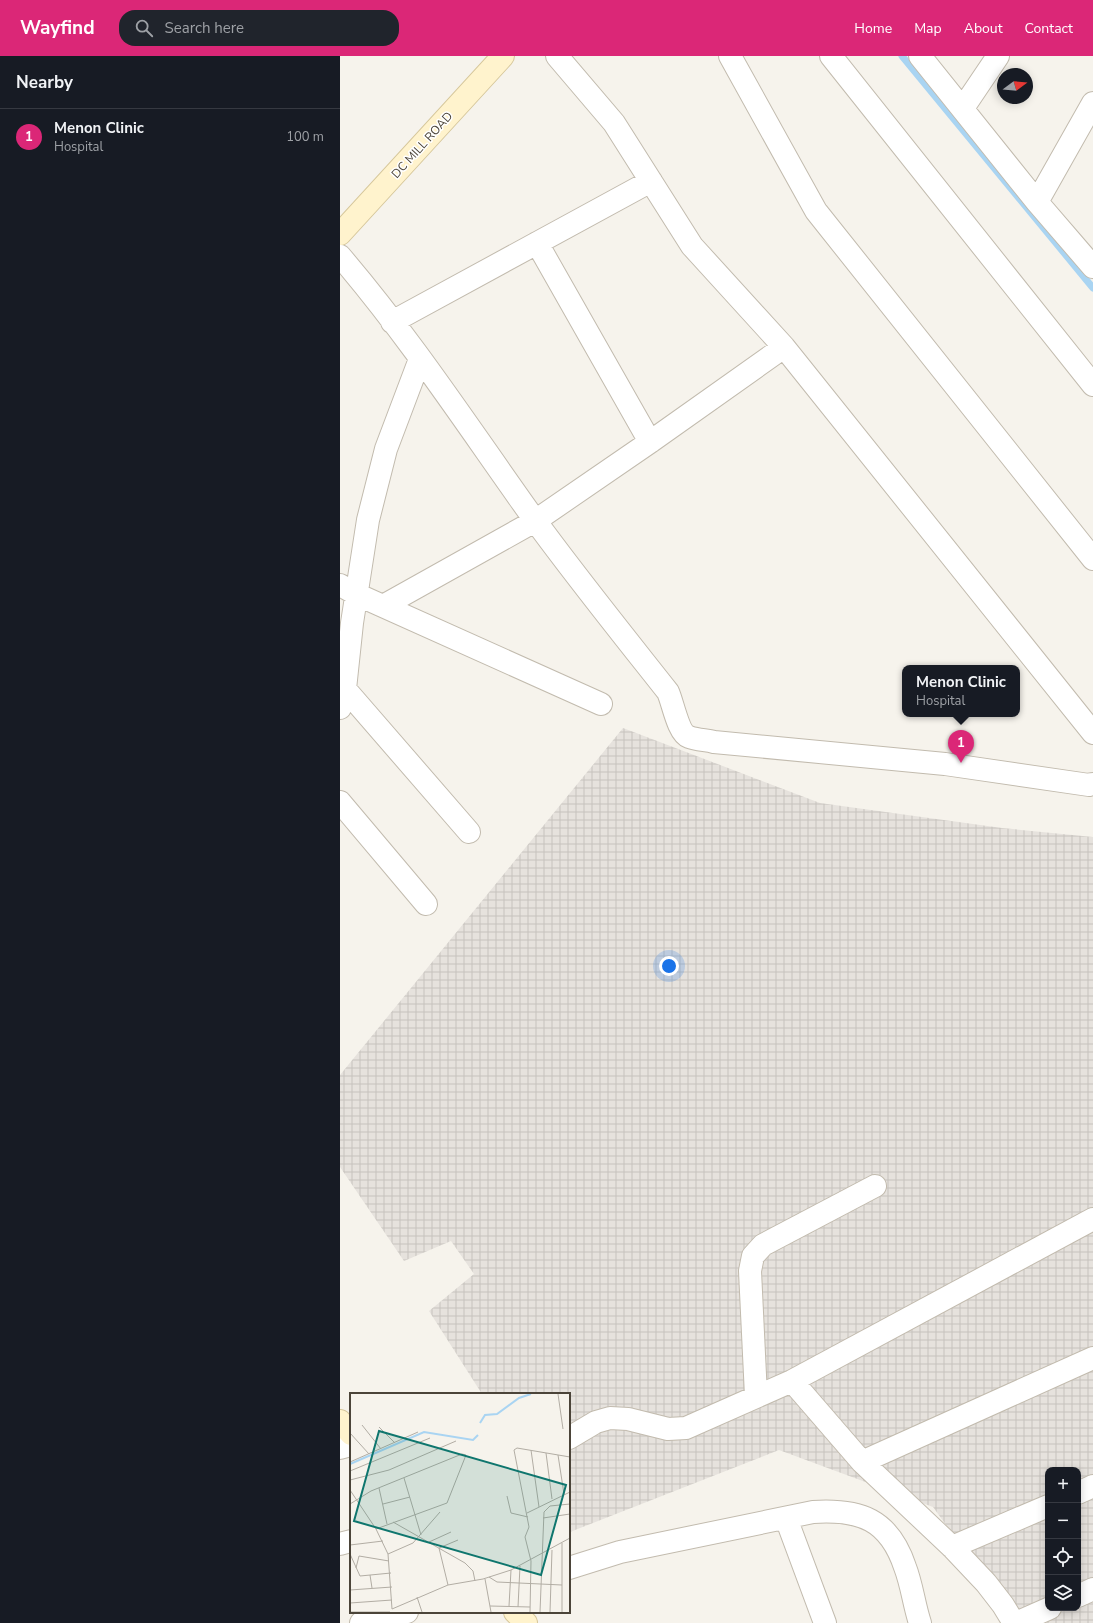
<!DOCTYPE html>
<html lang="en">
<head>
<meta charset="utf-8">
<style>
	body { margin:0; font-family:"Nunito Sans",sans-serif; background:#20242c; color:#f1f3f6 }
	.controls { position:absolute; right:12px; bottom:12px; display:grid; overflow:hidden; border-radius:8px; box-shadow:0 2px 10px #0003 }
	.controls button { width:36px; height:36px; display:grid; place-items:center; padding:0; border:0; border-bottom:1px solid #363941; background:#171b24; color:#f1f3f6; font:20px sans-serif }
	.compass { position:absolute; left:657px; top:12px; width:36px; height:36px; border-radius:50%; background:#171b24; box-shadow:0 2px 10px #0003; rotate:74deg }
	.you { position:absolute; left:329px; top:910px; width:14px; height:14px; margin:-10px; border:3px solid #fff; border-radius:50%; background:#1a73e8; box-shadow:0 0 0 6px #1a73e833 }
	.badge { display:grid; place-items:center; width:26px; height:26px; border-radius:50%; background:#db2777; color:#fff; font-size:13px; font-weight:700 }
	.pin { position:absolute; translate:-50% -33px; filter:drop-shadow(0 1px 2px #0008) }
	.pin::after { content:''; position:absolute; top:21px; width:14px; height:12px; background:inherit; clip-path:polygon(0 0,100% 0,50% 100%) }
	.popup { position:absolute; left:562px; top:609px; width:118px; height:52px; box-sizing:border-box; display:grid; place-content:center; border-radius:8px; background:#171b24; filter:drop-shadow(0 1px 3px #0005); font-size:13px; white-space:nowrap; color:#9ea1a6 }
	.popup b { font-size:15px; color:#f1f3f6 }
	.popup::after { content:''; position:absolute; left:50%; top:100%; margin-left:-8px; border:8px solid transparent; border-top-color:#171b24 }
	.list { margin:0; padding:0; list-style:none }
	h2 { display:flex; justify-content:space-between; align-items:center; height:52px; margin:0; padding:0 16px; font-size:17px }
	h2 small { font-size:13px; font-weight:400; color:#9ea1a6 }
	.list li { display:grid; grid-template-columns:26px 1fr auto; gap:12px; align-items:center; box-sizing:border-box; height:56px; padding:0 16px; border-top:1px solid #363941 }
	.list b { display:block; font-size:15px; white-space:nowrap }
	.list p { margin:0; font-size:13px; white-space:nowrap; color:#9ea1a6 }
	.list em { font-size:13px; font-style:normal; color:#9ea1a6 }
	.icon { flex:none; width:22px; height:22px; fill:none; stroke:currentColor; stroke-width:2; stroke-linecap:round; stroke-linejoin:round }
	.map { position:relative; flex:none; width:753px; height:1567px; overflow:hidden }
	header { display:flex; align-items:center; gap:24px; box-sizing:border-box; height:56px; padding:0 20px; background:#db2777; color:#fff }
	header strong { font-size:19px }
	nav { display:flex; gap:22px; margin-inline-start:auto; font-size:14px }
	.search { width:280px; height:36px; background:#20242c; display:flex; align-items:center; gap:10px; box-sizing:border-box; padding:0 14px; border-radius:16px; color:#9ea1a6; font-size:15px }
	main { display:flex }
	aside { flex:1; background:#171b24 }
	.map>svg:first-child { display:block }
	.industrial { fill:url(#industrial-grid); fill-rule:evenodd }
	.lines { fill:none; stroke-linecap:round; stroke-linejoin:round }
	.stream { stroke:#a9d4f2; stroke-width:7 }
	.street-casing { stroke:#c2bbae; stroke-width:24 }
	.secondary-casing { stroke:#d6c79b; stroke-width:24 }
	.street { stroke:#fff; stroke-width:22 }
	.secondary { stroke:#fff3cd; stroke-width:22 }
	.labels { text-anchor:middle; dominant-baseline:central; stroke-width:3; stroke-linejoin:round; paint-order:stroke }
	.street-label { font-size:12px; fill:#4b4439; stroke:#fff }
	.inset-river { fill:none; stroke:#a9d4f2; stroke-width:2 }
	.inset-road { fill:none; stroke:#b2ada4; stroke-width:1 }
	.view { fill:#0f766e; fill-opacity:0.15; stroke:#0f766e; stroke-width:2 }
	.inset-edge { fill:none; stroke:#4b4439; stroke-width:2 }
</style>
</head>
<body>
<header>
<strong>Wayfind</strong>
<div class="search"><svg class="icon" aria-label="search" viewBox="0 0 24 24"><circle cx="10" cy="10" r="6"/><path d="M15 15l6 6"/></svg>Search here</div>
<nav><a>Home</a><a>Map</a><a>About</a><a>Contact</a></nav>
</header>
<main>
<aside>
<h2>Nearby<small></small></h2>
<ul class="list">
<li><span class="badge">1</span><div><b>Menon Clinic</b><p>Hospital</p></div><em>100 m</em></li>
</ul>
</aside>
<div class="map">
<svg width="753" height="1567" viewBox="0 0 753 1567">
	<defs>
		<pattern id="industrial-grid" width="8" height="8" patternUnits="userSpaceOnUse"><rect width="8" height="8" fill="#e6e2dd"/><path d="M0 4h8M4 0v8" fill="none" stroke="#c7c3be"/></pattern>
	</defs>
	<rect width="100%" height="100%" fill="#f6f3ec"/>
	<path class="industrial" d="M283,672L480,747L662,772L753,781V1567H677L593,1451L439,1394L230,1476L229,1474V1338H142L89,1255L134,1218L111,1185L64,1205L0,1111V1019ZM708,1414H738V1552H708Z"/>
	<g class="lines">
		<path class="stream" d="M562,0L753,232"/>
		<g class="street-casing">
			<path id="street" d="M217,0L274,67L352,190L444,291L753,677
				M390,0L476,155L753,503
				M491,0L753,329
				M580,0L697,146L753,211
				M623,52L658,0
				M697,146L753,47
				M197,187L310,386
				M0,200C71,283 131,375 194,463C237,522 283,579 328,636C333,647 338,677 349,681C357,684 366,684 374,686L605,708L749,729L753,728
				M52,266L311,125
				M0,529L16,538L261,648
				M43,550L195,465L310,386L444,291
				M5,633L129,776
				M0,652L5,633L12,567L28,464L46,393L80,303
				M0,746L86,848
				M452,1325L522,1406L612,1491L646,1527L663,1549L674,1567
				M416,1340L410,1215L413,1200L423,1189L535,1130
				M229,1382L256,1366L270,1362L288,1363L328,1373L346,1372L452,1325L753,1163
				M0,1392L11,1389
				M522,1406L753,1302
				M738,1437L753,1430
				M446,1462L485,1567
				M0,1488L11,1485
				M612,1491L708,1450
				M229,1512L280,1496L473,1456C520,1453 549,1463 565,1511C572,1529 574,1549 580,1567
				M738,1540L753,1533
				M21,1567L67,1556
				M676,1567L710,1552"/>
		</g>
		<g class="secondary-casing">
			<path id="secondary" d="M0,178L163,0
				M0,1365L11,1378
				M175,1556L186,1567"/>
		</g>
		<use href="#street" class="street"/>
		<use href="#secondary" class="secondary"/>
	</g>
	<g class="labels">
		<g class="street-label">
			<text transform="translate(82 89) rotate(-48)">DC MILL ROAD</text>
		</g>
	</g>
	<g transform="translate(10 1337)">
		<rect width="220" height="220" fill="#f6f3ec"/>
		<path class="inset-river" d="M130,30L135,22L147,21L169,5L181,1M0,71L74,39L123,47L128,42"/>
		<path class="inset-road" d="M208,1L213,36M12,32L31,56M29,34L45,50M0,40L19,61M181,57L189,114M196,60L202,106M208,62L214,101M0,69L68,39M0,78L80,45M54,85L71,142M0,87L39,77L106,48M29,95L37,131M0,97L26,136L38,161L42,216M157,103L161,120L178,124M0,111L21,98L112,61L116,62L97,110L26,136M33,111L60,104M177,120L220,99M193,125L220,121M43,129L115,170L123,178L125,188M79,149L101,139M0,152L33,148M0,161L10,183L41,180M38,161L63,150L90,119M6,175L9,163L39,168M20,182L22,195M139,184L147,189L212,192M135,186L141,219M98,192L89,155L108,147M0,197L42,194M67,204L72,219M0,210L42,207M140,213L180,214M159,213L161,177M168,214L170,173M42,216L98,192L133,186L161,177L220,145M0,219H40M180,219L181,168L175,144L179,134L164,57L167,55L220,64M190,219L194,119L200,113L220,111M200,219L202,157M212,219V150"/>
		<path class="view" d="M29,38L216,92L191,182L4,128Z"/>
		<rect width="220" height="220" class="inset-edge"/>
	</g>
</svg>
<div class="controls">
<button>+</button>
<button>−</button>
<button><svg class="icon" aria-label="locate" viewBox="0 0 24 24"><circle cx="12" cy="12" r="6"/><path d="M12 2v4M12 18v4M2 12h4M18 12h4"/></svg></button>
<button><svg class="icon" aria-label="layers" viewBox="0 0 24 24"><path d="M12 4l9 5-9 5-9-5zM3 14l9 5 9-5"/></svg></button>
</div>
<svg class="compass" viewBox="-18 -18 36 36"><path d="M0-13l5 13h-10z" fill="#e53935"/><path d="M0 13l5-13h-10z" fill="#9ea1a6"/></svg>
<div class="you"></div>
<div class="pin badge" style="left:621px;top:707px">1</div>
<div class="popup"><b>Menon Clinic</b>Hospital</div>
</div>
</main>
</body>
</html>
